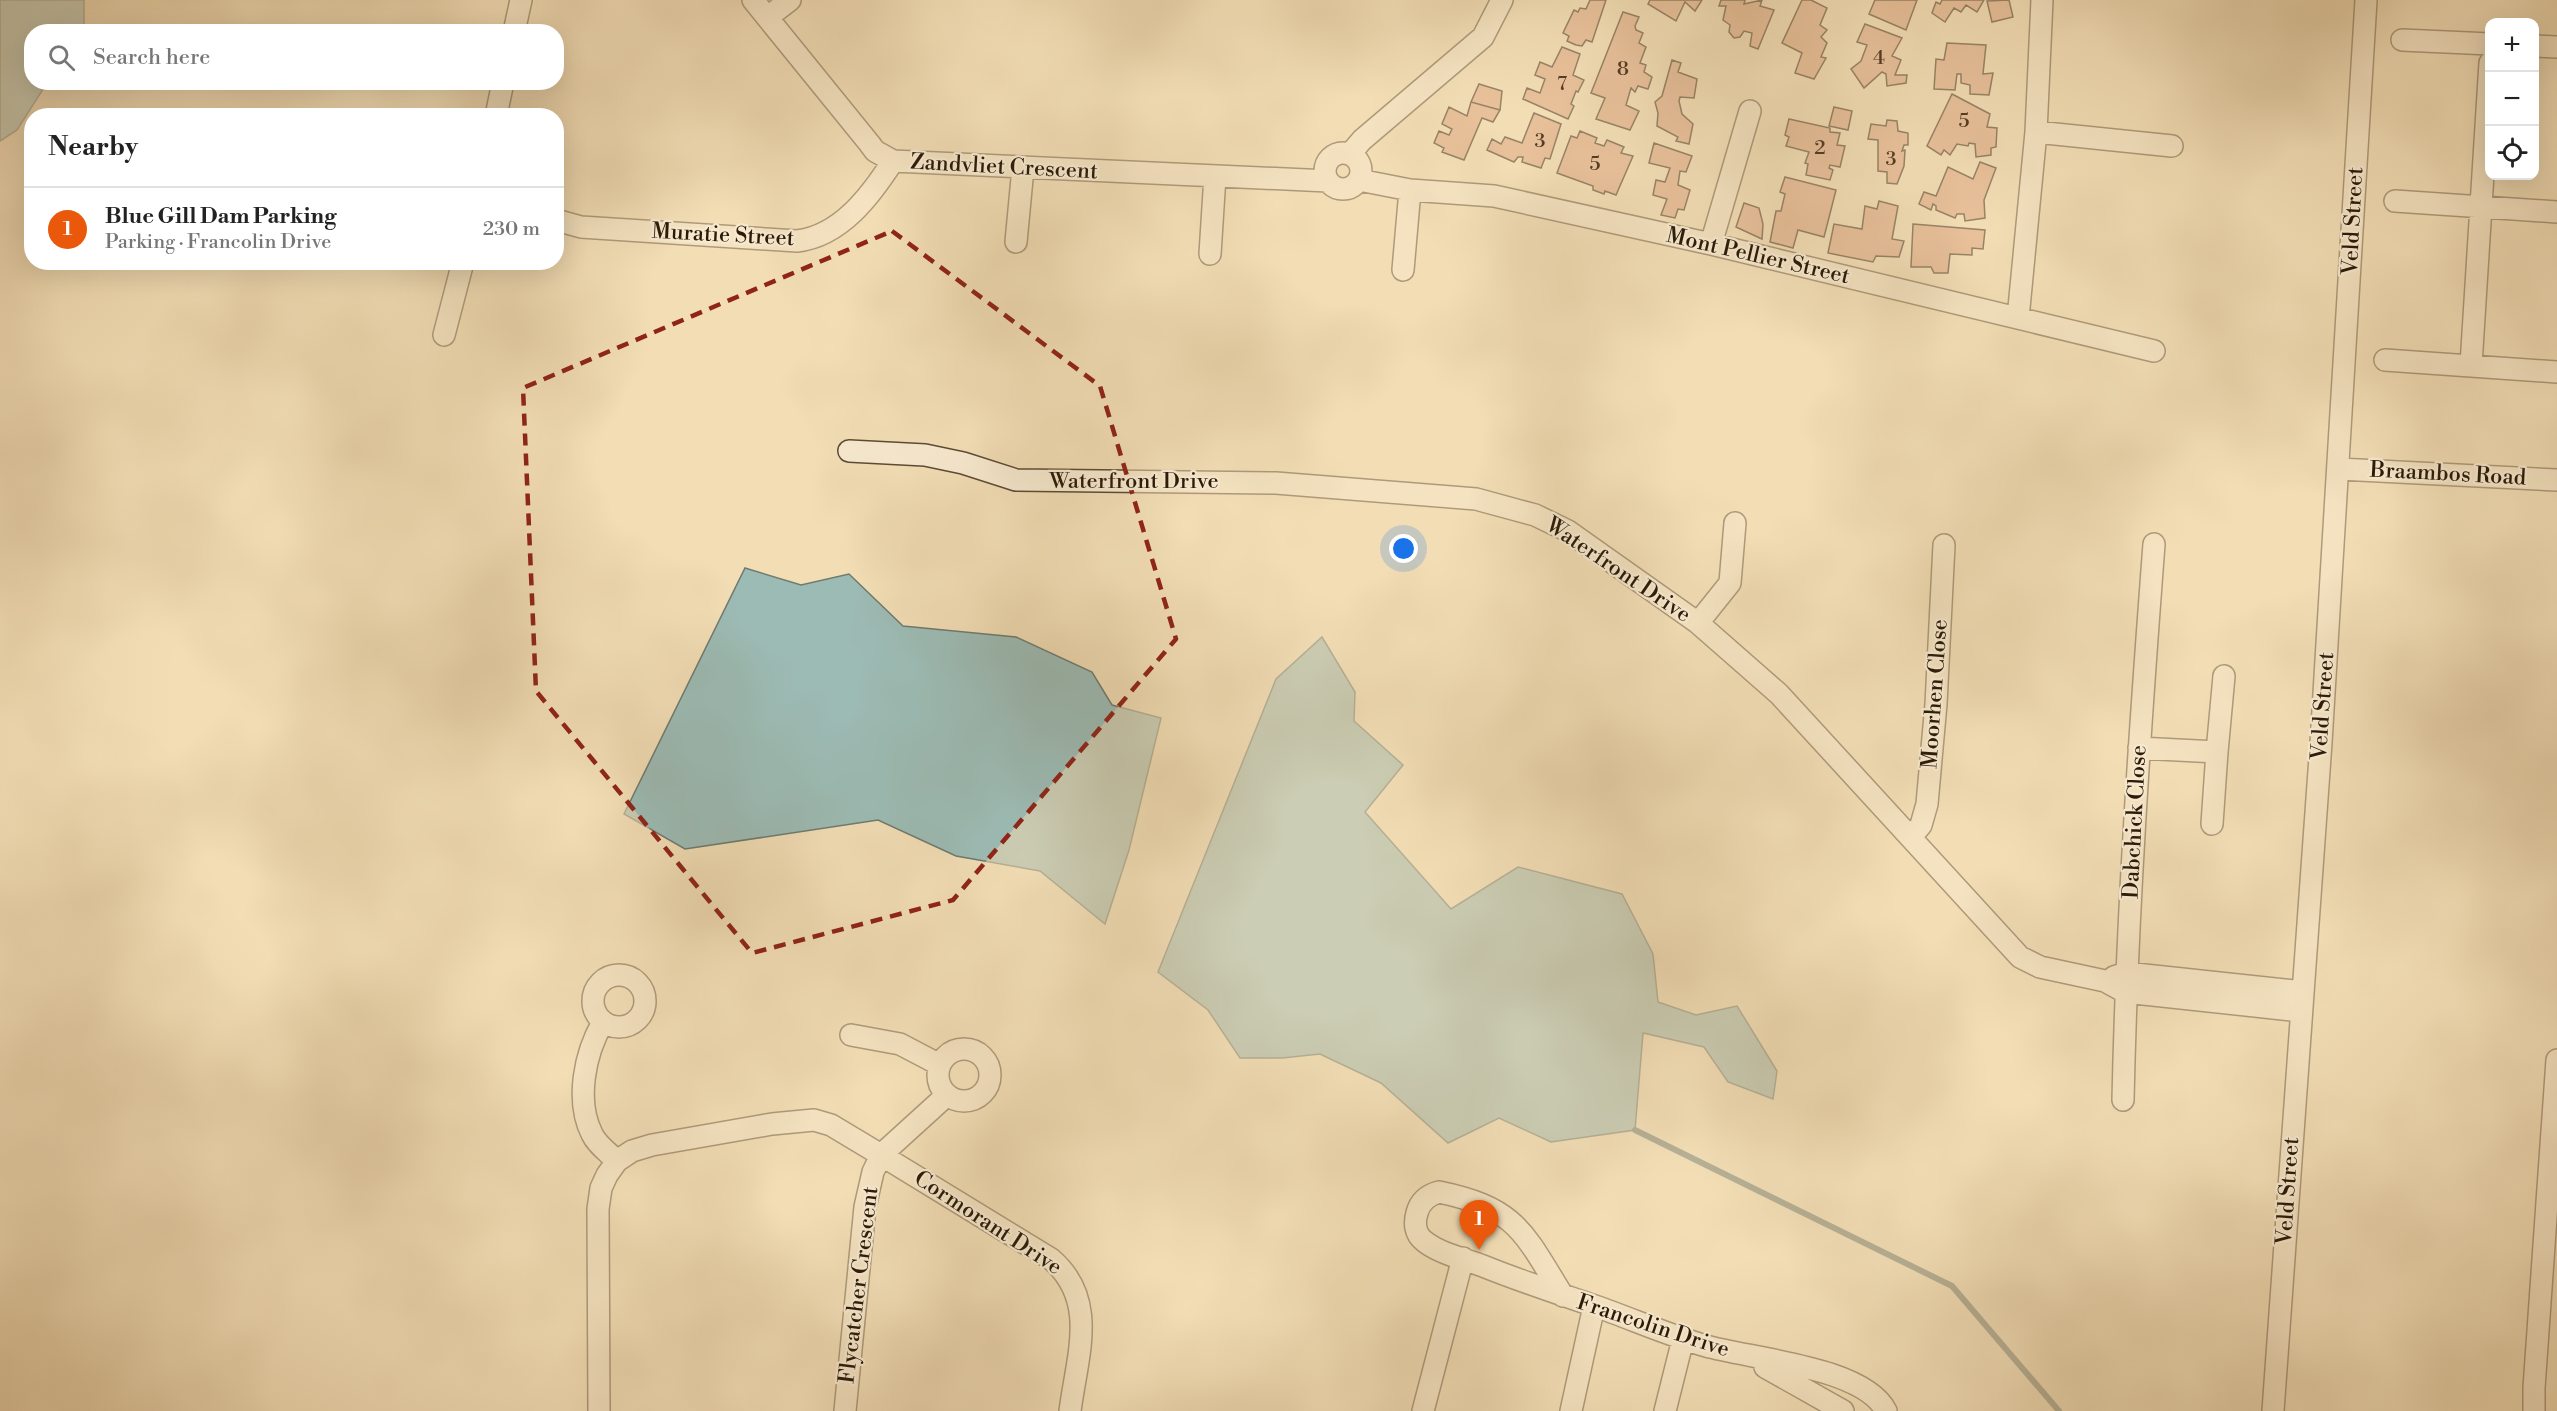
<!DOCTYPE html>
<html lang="en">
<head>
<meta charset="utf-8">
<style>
	body { margin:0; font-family:"Libre Bodoni",serif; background:#f2f2f2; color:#222 }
	.controls { position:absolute; right:18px; top:18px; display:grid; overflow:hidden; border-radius:12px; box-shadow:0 6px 24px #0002 }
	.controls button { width:54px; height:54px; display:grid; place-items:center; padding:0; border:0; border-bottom:2px solid #e0e0e0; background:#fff; color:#222; font:30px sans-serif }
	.you { position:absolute; left:1404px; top:549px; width:21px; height:21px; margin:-15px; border:4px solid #fff; border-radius:50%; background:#1a73e8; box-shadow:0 0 0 9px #1a73e833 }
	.badge { display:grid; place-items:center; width:39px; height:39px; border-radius:50%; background:#ea580c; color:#fff; font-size:20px; font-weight:700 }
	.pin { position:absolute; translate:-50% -50px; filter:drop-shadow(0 2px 3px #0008) }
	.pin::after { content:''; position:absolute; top:32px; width:21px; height:18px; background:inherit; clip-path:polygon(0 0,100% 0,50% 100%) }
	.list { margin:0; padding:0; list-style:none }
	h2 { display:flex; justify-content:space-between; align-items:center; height:78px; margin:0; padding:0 24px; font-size:26px }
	h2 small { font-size:20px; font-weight:400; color:#767676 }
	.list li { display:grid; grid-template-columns:39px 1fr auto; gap:18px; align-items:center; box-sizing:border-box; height:84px; padding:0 24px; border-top:2px solid #e0e0e0 }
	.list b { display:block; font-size:22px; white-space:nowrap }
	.list p { margin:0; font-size:20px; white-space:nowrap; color:#767676 }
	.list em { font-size:20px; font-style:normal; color:#767676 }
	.icon { flex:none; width:33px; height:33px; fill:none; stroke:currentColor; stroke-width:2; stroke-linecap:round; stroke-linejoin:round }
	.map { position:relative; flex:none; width:2557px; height:1411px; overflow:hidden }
	.search { position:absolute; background:#fff; box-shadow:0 6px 24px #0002; left:24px; top:24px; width:540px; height:66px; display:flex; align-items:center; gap:15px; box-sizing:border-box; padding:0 21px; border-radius:24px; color:#767676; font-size:22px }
	.panel { position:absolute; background:#fff; box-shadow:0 6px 24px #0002; left:24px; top:108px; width:540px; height:162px; border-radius:24px }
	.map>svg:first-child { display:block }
	.water { fill:#9cbbb4; stroke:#6e7b6f; stroke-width:1.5 }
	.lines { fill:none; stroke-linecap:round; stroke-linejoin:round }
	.stream { stroke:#6e7b6f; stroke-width:6 }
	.building { fill:#dba07d; stroke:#2a1a08; stroke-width:1.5 }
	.minor-casing { stroke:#5c4b33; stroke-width:24 }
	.minor { stroke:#f7e9cf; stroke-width:21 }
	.marked { fill:none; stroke:#8f2418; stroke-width:4.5; stroke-dasharray:12 8; stroke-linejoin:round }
	.labels { text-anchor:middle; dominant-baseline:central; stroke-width:4.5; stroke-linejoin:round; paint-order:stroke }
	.number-label { font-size:20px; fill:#563c25 }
	.street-label { font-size:22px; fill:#2a1a08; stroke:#f7e9cf }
</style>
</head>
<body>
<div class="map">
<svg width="2557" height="1411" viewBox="0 0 2557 1411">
	<rect width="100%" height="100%" fill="#f2ddb5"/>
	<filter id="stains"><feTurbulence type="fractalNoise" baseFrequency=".00333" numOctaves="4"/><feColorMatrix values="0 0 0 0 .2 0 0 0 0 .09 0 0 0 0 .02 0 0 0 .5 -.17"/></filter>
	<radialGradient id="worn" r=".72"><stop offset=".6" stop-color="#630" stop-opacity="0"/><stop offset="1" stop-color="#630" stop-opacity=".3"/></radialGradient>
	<path class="water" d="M0,0H84V24L79,31L32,32V82L47,83L17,130L0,141Z
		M745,568L801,585L849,574L903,626L1016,637L1092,672L1112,705L1161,718L1129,850L1105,924L1040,871L956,856L878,820L685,849L624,814Z
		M1322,637L1355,692L1354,721L1403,765L1365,812L1451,909L1518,867L1622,894L1653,954L1658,1002L1696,1015L1737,1006L1777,1071L1773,1099L1728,1082L1704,1047L1643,1033L1635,1130L1551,1142L1499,1118L1448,1143L1381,1083L1320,1054L1282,1058H1240L1208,1010L1158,972L1276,679Z"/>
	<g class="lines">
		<path class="stream" d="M1635,1130L1952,1286L2059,1411"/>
	</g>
	<path class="building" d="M1590,0H1606L1592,42L1586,40L1582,46L1576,45L1567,41L1569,36L1563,33L1574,10L1578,12L1580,8L1586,9Z
		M1650,0H1702L1695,11L1685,2L1676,21L1648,4Z
		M1721,0H1745L1744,4L1762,0L1760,6L1774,10L1758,49L1750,46L1752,33L1744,31L1740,37L1734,38L1729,32L1730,25L1723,20L1726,6H1719Z
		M1802,0H1811L1827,8L1820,25L1827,30L1821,37L1827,43L1821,57L1826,58L1814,79L1795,73L1802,53L1782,43Z
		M1875,0H1917L1906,30L1869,14Z
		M1942,0H1984L1977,12L1966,5L1961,12L1954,8L1945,22L1932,13L1936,2L1940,4Z
		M2009,0L2013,17L1992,22L1987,1Z
		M1623,12L1639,17L1635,26L1636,30L1643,33L1639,43L1646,47L1640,63L1646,65L1644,72L1652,77L1648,89L1638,86L1635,92L1631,88L1626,105L1639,111L1630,130L1596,119L1605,98L1591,93Z
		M1865,24L1902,38L1892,56L1901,60L1895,75H1907L1906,83L1887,86L1886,74L1882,72L1864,88L1851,69L1861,61L1867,45L1857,42Z
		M1947,43L1986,45L1983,74L1993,73L1989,95L1970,94V85L1961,83V74H1957L1955,90L1934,89L1936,59L1944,60Z
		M1562,47L1580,54L1573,75L1584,80L1578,92L1576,91L1571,104L1574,106L1568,119L1523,99L1527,88L1540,93L1545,79L1535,75L1540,62L1552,67Z
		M1672,60L1681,63L1678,72L1697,79L1694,98L1680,97L1679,101L1682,114L1693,124L1689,144L1676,141L1678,137L1657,126L1658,113L1655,102L1662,96Z
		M1479,84L1502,91L1500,110L1471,102Z
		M1952,94L1990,114L1987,127L1997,128L1996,147L1991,148V155L1976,157L1975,144L1969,143L1968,146L1957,144L1950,155L1944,150L1941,155L1927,146Z
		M1471,102L1500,110L1493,122L1482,118L1464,160L1442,152L1444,148L1434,143L1439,131L1449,135L1452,129L1442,124L1449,107L1467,116Z
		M1834,107L1852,111L1848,130L1829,126Z
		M1534,113L1561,124L1550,159L1545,158L1541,168L1522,162L1523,157H1518L1514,162L1487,150L1492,139L1501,144L1505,137L1522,143Z
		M1789,119L1830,128V132L1840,133L1837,145L1845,146L1840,167L1830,165L1829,168L1833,170L1830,180L1806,175L1808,164L1805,163L1809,152L1786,146L1789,137L1785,135Z
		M1887,120L1897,121L1898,131L1908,133V145H1904L1902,151L1905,150L1904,166L1897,184L1887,183V172L1878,171V140L1868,139L1871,124L1886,126Z
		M1580,131L1597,138L1595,143L1604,146L1607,140L1624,147L1621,153L1633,156L1616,195L1605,191L1604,194L1593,190V186L1557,173L1571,136L1577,138Z
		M1654,143L1692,156L1686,172L1680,171L1678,185L1690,190L1684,210L1678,209L1675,218L1661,215L1667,199L1653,195L1656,180L1665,182L1670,168L1649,163Z
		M1980,162L1996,168L1984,200L1985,218L1965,221L1964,214H1957L1955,218L1936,210V206L1933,204L1931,210L1919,204L1924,192L1936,196L1948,167L1973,179Z
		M1785,177L1836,190L1824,237L1798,230L1793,248L1770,242L1776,211H1781L1785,194L1780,192Z
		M1879,201L1898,206L1892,239L1904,241L1899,257L1876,256L1873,262L1828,253L1834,224L1862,229L1865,206L1877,209Z
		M1744,203L1759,208L1763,224L1762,239L1736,227Z
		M1913,224L1985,230L1983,249L1972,248V255L1950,254L1948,273H1934L1931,267H1911Z"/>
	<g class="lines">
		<g class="minor-casing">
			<path id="minor" d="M753,0L869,143L875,151L893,161L1328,181
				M768,17L790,0
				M514,32L521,0
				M2402,40L2490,44
				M2534,46L2557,47
				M496,116L503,82
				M2036,132L2172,146
				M1325 171a18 18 0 1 1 36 0a18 18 0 1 1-36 0Z
				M1350,154L1362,140L1483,37L1502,0
				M1359,180L1410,190L1494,196L1711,244L2154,351
				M2395,201L2557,212
				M556,220L581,227L797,241C841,236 871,195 893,161
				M1016,242L1023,168
				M1711,244L1750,111
				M1210,254L1215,176
				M1403,270L1410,190
				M2018,318L2036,132L2042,0
				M444,335L463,262
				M2385,360L2557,372
				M2471,365L2490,63
				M849,451L925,455L963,463L1016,480L1276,483L1476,499L1535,515L1568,531L1698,623L1779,694L2020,957L2040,967L2105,981L2125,992L2301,1011
				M2339,469L2557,480
				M1698,623L1730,583L1735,523
				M2139,748L2217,752L2224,676
				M2212,824L2217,752
				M1911,837L1921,825L1927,804L1936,704L1944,545
				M593 1001a26 26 0 1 1 52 0a26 26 0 1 1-52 0Z
				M2114,977L2126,973L2303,992
				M603,1022C585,1053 575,1100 592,1134C597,1145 609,1153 617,1161
				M851,1035L900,1044L940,1065
				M938 1075a26 26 0 1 1 52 0a26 26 0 1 1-52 0Z
				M2123,1100C2127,914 2140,729 2154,544
				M1563,1296C1524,1233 1517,1208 1439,1192C1428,1195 1420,1201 1417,1213C1414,1223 1415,1234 1424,1241C1440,1254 1465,1259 1483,1266C1520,1281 1557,1293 1595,1306C1632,1319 1668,1335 1706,1346C1752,1359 1864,1367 1886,1411
				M1765,1367L1843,1411
				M599,1411L598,1209L601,1188L607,1175L617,1161L632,1151L652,1145L772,1124L814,1120L831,1125L881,1155L1051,1259C1099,1300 1077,1356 1070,1411
				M845,1411L865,1207L873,1172L881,1155L947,1095
				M1423,1411L1463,1258
				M1571,1411L1594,1306
				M1665,1411L1683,1339
				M2273,1411L2321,743L2366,0
				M2534,1411V1388L2557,1060"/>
		</g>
		<use href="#minor" class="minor"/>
	</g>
	<path d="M0 0H2557V1411H0ZM892,231L1100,386L1176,639L953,900L752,953L536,691L523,388Z" fill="#f2ddb5" fill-opacity=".55" fill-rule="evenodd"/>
	<path class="marked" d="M892,231L1100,386L1176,639L953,900L752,953L536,691L523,388Z"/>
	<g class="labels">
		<g class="number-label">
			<text x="1879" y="58">4</text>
			<text x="1623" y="69">8</text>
			<text x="1562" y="84">7</text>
			<text x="1964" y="121">5</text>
			<text x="1540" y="141">3</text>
			<text x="1820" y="148">2</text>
			<text x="1891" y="159">3</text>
			<text x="1595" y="164">5</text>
		</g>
		<g class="street-label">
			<text transform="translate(1004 167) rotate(3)">Zandvliet Crescent</text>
			<text transform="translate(2353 221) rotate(-87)">Veld Street</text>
			<text transform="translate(723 235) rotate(3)">Muratie Street</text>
			<text transform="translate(1758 256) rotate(13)">Mont Pellier Street</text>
			<text transform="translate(2448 474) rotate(3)">Braambos Road</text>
			<text x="1134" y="481">Waterfront Drive</text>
			<text transform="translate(1618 570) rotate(34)">Waterfront Drive</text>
			<text transform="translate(1935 694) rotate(-86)">Moorhen Close</text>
			<text transform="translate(2323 706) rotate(-86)">Veld Street</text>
			<text transform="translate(2135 822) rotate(-87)">Dabchick Close</text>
			<text transform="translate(2288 1191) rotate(-86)">Veld Street</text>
			<text transform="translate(988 1223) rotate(33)">Cormorant Drive</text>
			<text transform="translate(859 1285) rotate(-83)">Flycatcher Crescent</text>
			<text transform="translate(1653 1326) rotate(18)">Francolin Drive</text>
		</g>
	</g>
	<rect width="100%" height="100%" filter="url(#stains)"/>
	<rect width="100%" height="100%" fill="url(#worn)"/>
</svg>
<div class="controls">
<button>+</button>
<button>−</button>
<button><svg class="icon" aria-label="locate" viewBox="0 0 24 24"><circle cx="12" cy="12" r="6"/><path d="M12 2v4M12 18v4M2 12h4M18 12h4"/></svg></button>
</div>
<div class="you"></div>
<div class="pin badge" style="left:1479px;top:1250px">1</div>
<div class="search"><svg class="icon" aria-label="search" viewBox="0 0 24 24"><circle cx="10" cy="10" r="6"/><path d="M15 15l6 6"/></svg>Search here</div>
<section class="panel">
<h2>Nearby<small></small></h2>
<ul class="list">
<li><span class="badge">1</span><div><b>Blue Gill Dam Parking</b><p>Parking · Francolin Drive</p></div><em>230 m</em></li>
</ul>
</section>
</div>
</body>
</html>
